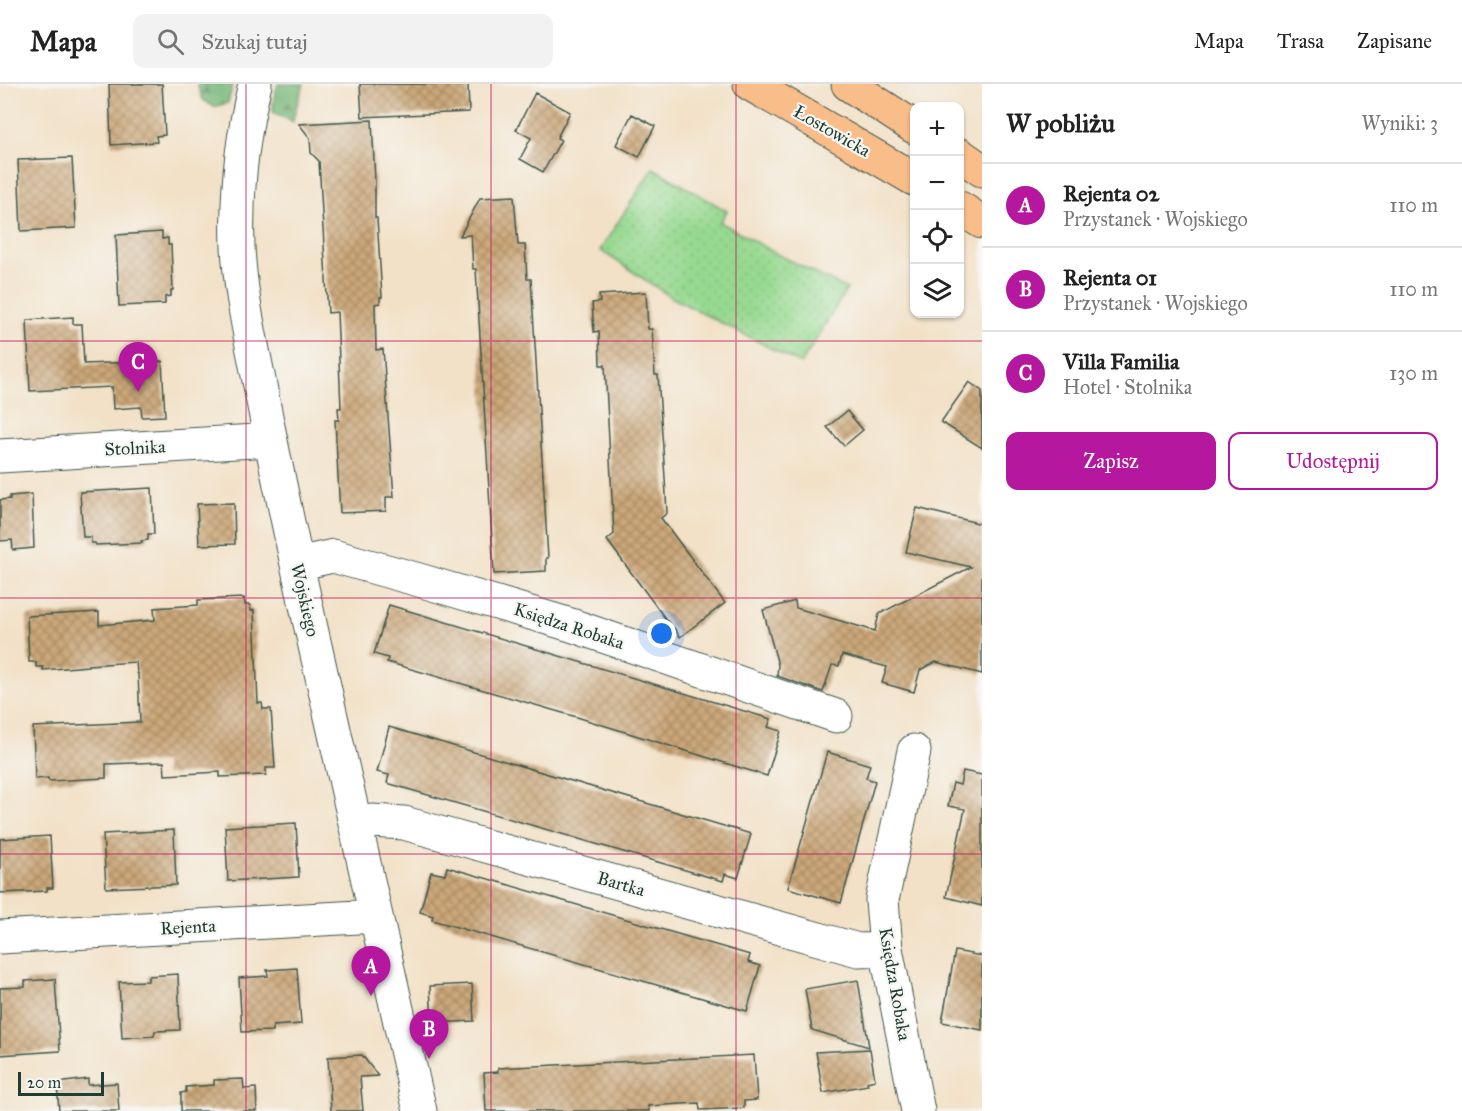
<!DOCTYPE html>
<html lang="pl">
<head>
<meta charset="utf-8">
<style>
	body { margin:0; font-family:"IM FELL Great Primer",serif; background:#f2f2f2; color:#222 }
	.controls { position:absolute; right:18px; top:18px; display:grid; overflow:hidden; border-radius:12px; box-shadow:0 2px 4px #0004 }
	.controls button { width:54px; height:54px; display:grid; place-items:center; padding:0; border:0; border-bottom:2px solid #e0e0e0; background:#fff; color:#222; font:30px sans-serif }
	.scale { position:absolute; left:18px; bottom:15px; width:86px; box-sizing:border-box; padding-left:6px; border:3px solid #1f3d34; border-top:0; font-size:16px; line-height:21px; white-space:nowrap; color:#1f3d34; -webkit-text-stroke:4px #f6f6f2; paint-order:stroke }
	.you { position:absolute; left:662px; top:550px; width:21px; height:21px; margin:-15px; border:4px solid #fff; border-radius:50%; background:#1a73e8; box-shadow:0 0 0 9px #1a73e833 }
	.badge { display:grid; place-items:center; width:39px; height:39px; border-radius:50%; background:#b5179e; color:#fff; font-size:20px; font-weight:700 }
	.pin { position:absolute; translate:-50% -50px; filter:drop-shadow(0 2px 3px #0008) }
	.pin::after { content:''; position:absolute; top:32px; width:21px; height:18px; background:inherit; clip-path:polygon(0 0,100% 0,50% 100%) }
	.list { margin:0; padding:0; list-style:none }
	h2 { display:flex; justify-content:space-between; align-items:center; height:78px; margin:0; padding:0 24px; font-size:26px }
	h2 small { font-size:20px; font-weight:400; color:#767676 }
	.list li { display:grid; grid-template-columns:39px 1fr auto; gap:18px; align-items:center; box-sizing:border-box; height:84px; padding:0 24px; border-top:2px solid #e0e0e0 }
	.list b { display:block; font-size:22px; white-space:nowrap }
	.list p { margin:0; font-size:20px; white-space:nowrap; color:#767676 }
	.list em { font-size:20px; font-style:normal; color:#767676 }
	.actions { display:flex; gap:12px; padding:18px 24px }
	.actions a { flex:1; padding:14px 0; border:2px solid #b5179e; border-radius:12px; text-align:center; font-size:21px; color:#b5179e }
	.actions .main { background:#b5179e; color:#fff }
	.icon { flex:none; width:33px; height:33px; fill:none; stroke:currentColor; stroke-width:2; stroke-linecap:round; stroke-linejoin:round }
	.map { position:relative; flex:none; width:982px; height:1027px; overflow:hidden }
	header { display:flex; align-items:center; gap:36px; box-sizing:border-box; height:84px; padding:0 30px; background:#fff; border-bottom:2px solid #e0e0e0 }
	header strong { font-size:28px }
	nav { display:flex; gap:33px; margin-inline-start:auto; font-size:21px }
	.search { width:420px; height:54px; background:#f2f2f2; display:flex; align-items:center; gap:15px; box-sizing:border-box; padding:0 21px; border-radius:12px; color:#767676; font-size:22px }
	main { display:flex }
	aside { flex:1; background:#fff }
	.map>svg:first-child { display:block }
	.grass { fill:url(#grass-dots); stroke:#5b8b62; stroke-width:1.5 }
	.forest { fill:url(#forest-firs); stroke:#4c7b57; stroke-width:1.5 }
	.building { fill:url(#building-cross-hatch) }
	.lines { fill:none; stroke-linecap:round; stroke-linejoin:round }
	.minor-casing { stroke:#3f564a; stroke-width:35 }
	.major-casing { stroke:#3f564a; stroke-width:35 }
	.minor { stroke:#fff; stroke-width:33 }
	.major { stroke:#f8bd89; stroke-width:33 }
	.grid { fill:none; stroke:#c2185b; stroke-width:1.5; stroke-opacity:0.55 }
	.labels { text-anchor:middle; dominant-baseline:central; stroke-width:4.5; stroke-linejoin:round; paint-order:stroke }
	.street-label { font-size:18px; fill:#1f3d34; stroke:#f6f6f2 }
</style>
</head>
<body>
<header>
<strong>Mapa</strong>
<div class="search"><svg class="icon" aria-label="search" viewBox="0 0 24 24"><circle cx="10" cy="10" r="6"/><path d="M15 15l6 6"/></svg>Szukaj tutaj</div>
<nav><a>Mapa</a><a>Trasa</a><a>Zapisane</a></nav>
</header>
<main>
<div class="map">
<svg width="982" height="1027" viewBox="0 0 982 1027">
	<defs>
		<pattern id="grass-dots" width="8" height="8" patternUnits="userSpaceOnUse" patternTransform="scale(1.5)"><rect width="8" height="8" fill="#97d990"/><path d="M2 2h.1M6 6h.1" fill="none" stroke="#82bb7d" stroke-width="1.8" stroke-linecap="round"/></pattern>
		<pattern id="forest-firs" width="22" height="20" patternUnits="userSpaceOnUse" patternTransform="scale(1.5)"><rect width="22" height="20" fill="#79b97a"/><path d="M5 1l3.5 6h-7zM16 11l3.5 6h-7z" fill="#639865"/></pattern>
		<pattern id="building-cross-hatch" width="8" height="8" patternUnits="userSpaceOnUse" patternTransform="scale(1.5)"><rect width="8" height="8" fill="#cca779"/><path d="M0 0l8 8M0 8l8-8" fill="none" stroke="#a58964"/></pattern>
	</defs>
	<rect width="100%" height="100%" fill="#f6f6f2"/>
	<filter id="ink" filterUnits="userSpaceOnUse"><feTurbulence type="fractalNoise" baseFrequency=".0167" numOctaves="2"/><feDisplacementMap in="SourceGraphic" scale="12" xChannelSelector="R" yChannelSelector="G"/><feConvolveMatrix kernelMatrix="1 2 1 2 8 2 1 2 1" color-interpolation-filters="sRGB"/></filter>
	<filter id="wash" filterUnits="userSpaceOnUse"><feTurbulence type="fractalNoise" baseFrequency=".008" numOctaves="4" result="noise"/><feDisplacementMap in="SourceGraphic" scale="24" xChannelSelector="R" yChannelSelector="G"/><feGaussianBlur stdDeviation="1.35" result="paint"/><feColorMatrix in="noise" values="0 0 0 0 0 0 0 0 0 0 0 0 0 0 0 0 0 1.4 0 .05"/><feComposite in="paint" operator="in"/></filter>
	<g filter="url(#wash)">
		<rect width="100%" height="100%" fill="#f2e1c7"/>
		<path class="grass" d="M653,84L727,127L720,138L777,170L847,205L801,280L671,213L600,166Z"/>
		<path class="forest" d="M197,0H233L228,19L214,23L203,16Z
			M278,0H304L295,27L293,38L273,28V18Z"/>
		<g id="blocks">
			<path class="building" d="M109,0H162L165,51L156,52L157,58L111,61Z
				M360,0H468L469,28L362,33Z
				M535,9L570,28L557,54L561,56L543,88L520,75L531,54L516,46Z
				M632,30L655,42L639,73L616,61Z
				M372,36L375,98V134H377L382,213H380V219L375,220L376,266L383,265L394,413H386V427L340,429L335,336H339L338,324H341L337,228L328,229L319,77L311,69L310,54L299,40Z
				M72,74L76,144L21,147L18,76Z
				M514,112L518,161H525L527,195H531L548,474H546V487L494,490L476,185H473L471,151L460,152L480,114Z
				M162,148V155L168,154V161H171L173,206H171V212L165,213V220L119,222L116,151Z
				M646,208L648,245H652L655,291H658L665,394L667,429L661,434L725,519L680,553L674,544L673,545L607,456L614,450L605,281H600L599,247L594,248L592,219L600,218L599,211Z
				M73,233V240H82L84,280L162,277L165,332L142,333L141,323L113,325L112,303L30,307L27,236Z
				M969,298L982,307V364L941,338Z
				M847,327L863,346L844,362L827,343Z
				M152,404L154,450H148V456L141,457L142,459L96,461L95,459H91V453H83L80,408Z
				M32,410L34,464L13,466L12,456L0,457V416L10,415V412Z
				M234,419L235,460L199,461L197,420Z
				M917,424L982,440V590L936,578L920,586L914,608L882,599L887,583L842,571L839,582L832,581L823,608L777,592L778,581L763,526L795,517L796,524L875,547L879,530L971,483L906,468Z
				M244,514L245,521H250L251,527L254,526L258,619H262L263,625H271L275,684H266V691L220,693V688L165,691L164,678L106,680V694L49,697L48,694L35,695L33,643L140,638L138,589H137L136,578L88,581V582L43,586V583H36V578H29L27,532L99,528V541L155,536L154,524L198,521V516Z
				M389,521L771,635L768,643L781,647L767,692L580,634L387,578L388,574L374,570Z
				M389,643L751,750L738,794L725,790L723,797L387,699L389,691L377,688Z
				M827,668L870,681L866,694L875,697L841,819L788,804Z
				M963,687L982,691V822L946,813L965,725L948,722L953,699L960,701Z
				M296,739L299,793L228,797L225,743Z
				M174,746L176,801L106,804L103,750Z
				M50,752L53,804H47V807L0,809V755Z
				M447,783L750,871L748,878L760,882L747,927L432,836L433,832L420,828L431,788L445,791Z
				M955,867L982,872V946L942,938Z
				M297,884L301,940L273,942V947L242,948L239,894L268,892L267,886Z
				M178,890L180,946L155,947L154,952L122,954L119,898L148,897V892Z
				M55,895L60,967L0,971V904L25,903V897Z
				M858,896L869,963L812,946L805,905Z
				M472,900L474,937L432,939L430,902Z
				M870,965L875,996L867,998L868,1001L823,1009L816,968Z
				M362,971L378,992L360,993L363,1027H331L328,973Z
				M754,971L757,1016L744,1017V1024L700,1026L699,1019L648,1022L649,1027H486L484,989L498,988V984Z
				M88,995V1001L117,999L119,1027H59L57,999Z
				M243,995L244,1005L256,1004L257,1027H181V1009L186,1008V1003L214,1001V996Z"/>
		</g>
	</g>
	<g filter="url(#ink)">
		<use href="#blocks" fill-opacity="0" stroke="#3f564a" stroke-width="1.5"/>
		<g class="lines">
			<g class="minor-casing">
				<path id="minor" d="M255,0C242,53 236,107 238,162C240,212 253,263 262,312C277,390 294,467 311,544C347,705 383,866 420,1027
					M0,372L270,356
					M297,480L333,472L419,496L571,541L836,632
					M914,667L882,816L886,865L918,1027
					M355,740L372,737L404,739L858,866L886,865
					M0,853L376,832"/>
			</g>
			<g class="major-casing">
				<path id="major" d="M750,0L914,95
					M848,0L914,43
					M960,71L982,86
					M960,124L982,138"/>
			</g>
			<use href="#minor" class="minor"/>
			<use href="#major" class="major"/>
		</g>
	</g>
	<path class="grid" d="M246,0V1027M491,0V1027M736,0V1027M0,257H982M0,514H982M0,770H982"/>
	<g class="labels">
		<g class="street-label">
			<text transform="translate(832 47) rotate(30)">Łostowicka</text>
			<text transform="translate(135 364) rotate(-3)">Stolnika</text>
			<text transform="translate(305 516) rotate(77)">Wojskiego</text>
			<text transform="translate(569 542) rotate(18)">Księdza Robaka</text>
			<text transform="translate(621 800) rotate(16)">Bartka</text>
			<text transform="translate(188 843) rotate(-3)">Rejenta</text>
			<text transform="translate(895 900) rotate(80)">Księdza Robaka</text>
		</g>
	</g>
</svg>
<div class="controls">
<button>+</button>
<button>−</button>
<button><svg class="icon" aria-label="locate" viewBox="0 0 24 24"><circle cx="12" cy="12" r="6"/><path d="M12 2v4M12 18v4M2 12h4M18 12h4"/></svg></button>
<button><svg class="icon" aria-label="layers" viewBox="0 0 24 24"><path d="M12 4l9 5-9 5-9-5zM3 14l9 5 9-5"/></svg></button>
</div>
<div class="scale">20 m</div>
<div class="you"></div>
<div class="pin badge" style="left:371px;top:912px">A</div>
<div class="pin badge" style="left:429px;top:975px">B</div>
<div class="pin badge" style="left:138px;top:308px">C</div>
</div>
<aside>
<h2>W pobliżu<small>Wyniki: 3</small></h2>
<ul class="list">
<li><span class="badge">A</span><div><b>Rejenta 02</b><p>Przystanek · Wojskiego</p></div><em>110 m</em></li>
<li><span class="badge">B</span><div><b>Rejenta 01</b><p>Przystanek · Wojskiego</p></div><em>110 m</em></li>
<li><span class="badge">C</span><div><b>Villa Familia</b><p>Hotel · Stolnika</p></div><em>130 m</em></li>
</ul>
<div class="actions"><a class="main">Zapisz</a><a>Udostępnij</a></div>
</aside>
</main>
</body>
</html>
